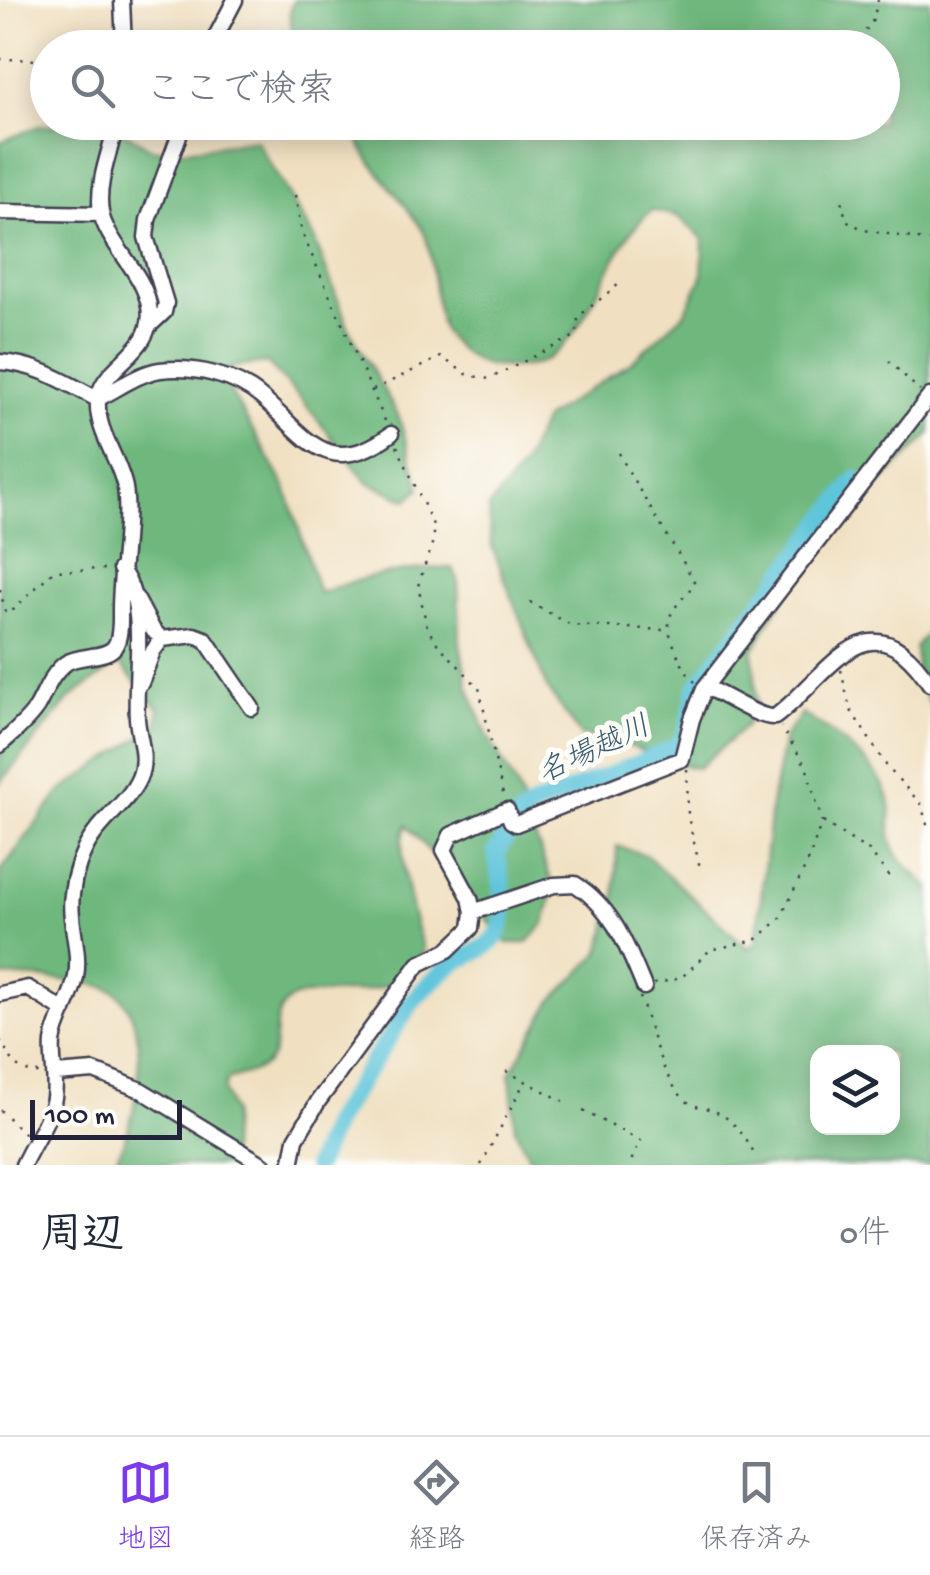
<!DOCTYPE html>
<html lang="ja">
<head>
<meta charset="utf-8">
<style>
	body { margin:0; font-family:"Gochi Hand","Klee One",sans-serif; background:#f2f2f3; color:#1f2937 }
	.controls { position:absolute; right:30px; bottom:30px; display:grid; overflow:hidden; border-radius:20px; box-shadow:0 5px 25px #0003 }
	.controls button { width:90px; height:90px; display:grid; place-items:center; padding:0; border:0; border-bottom:2px solid #e0e1e3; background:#fff; color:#1f2937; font:50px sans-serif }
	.scale { position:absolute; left:30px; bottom:25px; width:152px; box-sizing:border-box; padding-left:10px; border:5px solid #22223b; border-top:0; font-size:28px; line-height:35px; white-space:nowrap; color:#22223b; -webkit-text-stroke:8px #fdfcf7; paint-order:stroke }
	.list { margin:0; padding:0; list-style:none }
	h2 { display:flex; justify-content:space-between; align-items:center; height:130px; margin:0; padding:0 40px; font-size:42px }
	h2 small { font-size:32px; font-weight:400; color:#747a83 }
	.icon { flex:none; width:55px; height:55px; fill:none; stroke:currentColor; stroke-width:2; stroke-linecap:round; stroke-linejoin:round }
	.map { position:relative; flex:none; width:930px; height:1165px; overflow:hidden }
	.search { position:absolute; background:#fff; box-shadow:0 5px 25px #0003; left:30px; right:30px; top:30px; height:110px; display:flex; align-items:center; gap:25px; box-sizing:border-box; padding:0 35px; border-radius:55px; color:#747a83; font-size:38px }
	.sheet { height:270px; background:#fff }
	nav { display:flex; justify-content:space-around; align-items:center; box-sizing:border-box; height:140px; border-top:2px solid #e0e1e3; background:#fff; font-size:28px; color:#747a83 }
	nav a { display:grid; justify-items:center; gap:5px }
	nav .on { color:#7c3aed }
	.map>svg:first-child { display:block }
	.forest { fill:#6eb87e; stroke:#486d5c; stroke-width:2.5; fill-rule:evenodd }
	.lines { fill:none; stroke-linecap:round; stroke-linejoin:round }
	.river { stroke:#5ec5db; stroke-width:18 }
	.minor-casing { stroke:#413e4f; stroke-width:19 }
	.path { stroke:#413e4f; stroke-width:2.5; stroke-dasharray:2.5 8; stroke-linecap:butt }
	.minor { stroke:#fff; stroke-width:14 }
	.labels { text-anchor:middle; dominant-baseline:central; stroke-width:10; stroke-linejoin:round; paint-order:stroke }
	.water-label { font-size:30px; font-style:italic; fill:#375b73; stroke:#fdfcf7 }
</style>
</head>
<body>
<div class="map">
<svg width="930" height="1165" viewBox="0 0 930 1165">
	<rect width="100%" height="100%" fill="#fdfcf7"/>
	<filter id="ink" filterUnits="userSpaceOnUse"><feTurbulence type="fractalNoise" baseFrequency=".01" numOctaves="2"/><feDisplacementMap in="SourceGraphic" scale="20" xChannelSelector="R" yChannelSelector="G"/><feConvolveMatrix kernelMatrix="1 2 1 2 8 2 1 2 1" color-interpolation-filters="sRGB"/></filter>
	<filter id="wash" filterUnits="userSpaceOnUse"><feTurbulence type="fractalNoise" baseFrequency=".0048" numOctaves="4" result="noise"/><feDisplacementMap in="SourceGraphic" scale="40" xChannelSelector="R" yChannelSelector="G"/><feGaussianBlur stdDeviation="2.25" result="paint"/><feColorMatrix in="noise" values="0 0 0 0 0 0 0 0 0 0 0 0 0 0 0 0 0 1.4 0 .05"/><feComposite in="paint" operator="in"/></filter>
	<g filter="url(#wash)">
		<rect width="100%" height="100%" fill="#f0e0c1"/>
		<path class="forest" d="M294,0H930V434L865,498L803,570L773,614L753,651L757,704L745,727L698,768C657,761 623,737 581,736L547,688L491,544L489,507L523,465L544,419L630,363L685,313L702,277L703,239L678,216L652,210C604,247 591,347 533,365C518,369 503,367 488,365C473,364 447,341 442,328C433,299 435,266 426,238C424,229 415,220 410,212C391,186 358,154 353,123L882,122V48L303,47C292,34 285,17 294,0Z
			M109,123L152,149L186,150L256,140L314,238L349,329L398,415L420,488L407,500L367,482L302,400L267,363L231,367L229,389L286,488L319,593C363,576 404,568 452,568L458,579L460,644L468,687L487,735L518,789L554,888L545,923L527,943H507L407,825C393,847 415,925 424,951C396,997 363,990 315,994C308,995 299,995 293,998C263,1016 286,1049 264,1066C254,1073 239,1076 227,1080L224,1090L232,1113L229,1165H112C137,1128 156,1022 114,991C99,980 22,977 0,976V872L61,791L157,726L159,709L119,663L69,699L0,783V142L39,126Z
			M930,630V706L917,671L915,647Z
			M802,714C828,728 877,764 887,793C894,812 888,822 891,839C894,859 916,874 930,887V1165H533L515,1129L510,1074L551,1002L600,952L615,897L617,846L646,855L748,948L756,943L772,798L784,737ZM818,1052H892V1128H818Z"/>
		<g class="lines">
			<path class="river" d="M316,1165L335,1120L413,1000C426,987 439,974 454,963C469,954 490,949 499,932C510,910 500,876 496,853L517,819L534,806L673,749C693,734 690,709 697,687L856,480"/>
		</g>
	</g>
	<g filter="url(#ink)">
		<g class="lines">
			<g class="minor-casing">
				<path id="minor" d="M122,0L124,48
					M210,48L235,0
					M0,212L101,214
					M148,327L164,312L166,303L146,237L148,220L184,122
					M0,362C37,364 65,382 97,399
					M97,399C116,390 139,373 160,370C194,366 236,375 262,398C306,436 328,481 391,434
					M136,598L153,630L162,639L194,635L205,639L252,708
					M141,683L153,651L162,639
					M705,687C724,694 759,719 775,717C829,676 869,590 930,684
					M0,745C13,733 27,722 37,707C46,691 51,674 66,663C79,654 107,659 115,646C121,637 120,621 120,609C120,573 130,522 125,488C120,460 96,431 98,402C99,364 157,354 149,306C144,273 105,240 101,212C96,184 111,149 117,122
					M473,912L554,885L575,884C613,908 627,946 644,987
					M0,994L28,988L64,1011
					M56,1074L94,1071L141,1090L264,1165
					M23,1165C32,1145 47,1124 53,1103C58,1083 51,1062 53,1042C56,1020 72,999 76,977C81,949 68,922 72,894C74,875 81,853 92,837C106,816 129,801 139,778C148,757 138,738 137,718C134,677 149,601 120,569
					M291,1165L296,1139L319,1100L419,964L448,950L471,928L473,912L470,898L444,850L451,835L507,810L511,821L516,824L682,759L692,719L705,687L930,396"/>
			</g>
			<path class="path" d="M854,48L873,20L878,0
				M0,59L45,60
				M295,195L302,233L387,425
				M842,201L846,220L864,230L930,241
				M889,361L920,391
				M373,390L441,357L468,375L489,379L577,335L578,317L619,284
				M397,446L433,525V541L418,586L427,627L435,641L479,688L504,799
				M619,453C642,498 671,539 695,583C670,615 660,615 678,655C683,666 686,674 695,682
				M0,589L5,611L10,613L53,571L107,569
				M530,602L571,625L665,630
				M841,670L850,709L888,768L921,804L928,828
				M687,769L688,817L701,872
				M823,822L869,851L891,878
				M654,984L681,978L710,950L756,940L780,919L809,859L822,821L806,766L781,727
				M640,997C652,1029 661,1082 689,1103C695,1107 704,1107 711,1110C730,1115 746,1137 754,1154
				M0,1040L16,1066L33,1074L42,1072
				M506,1071L563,1101
				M0,1110L25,1134
				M583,1111L641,1141L629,1165
				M481,1165L525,1081"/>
			<use href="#minor" class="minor"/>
		</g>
	</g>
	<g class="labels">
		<g class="water-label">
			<text transform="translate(595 752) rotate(-25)">名場越川</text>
		</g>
	</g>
</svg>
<div class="controls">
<button><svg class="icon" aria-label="layers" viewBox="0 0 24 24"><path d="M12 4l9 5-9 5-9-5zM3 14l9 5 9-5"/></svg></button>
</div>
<div class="scale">100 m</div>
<div class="search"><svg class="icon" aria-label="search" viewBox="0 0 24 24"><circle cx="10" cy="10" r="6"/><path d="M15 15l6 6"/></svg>ここで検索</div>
</div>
<section class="sheet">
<h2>周辺<small>0件</small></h2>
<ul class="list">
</ul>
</section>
<nav>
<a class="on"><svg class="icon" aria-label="map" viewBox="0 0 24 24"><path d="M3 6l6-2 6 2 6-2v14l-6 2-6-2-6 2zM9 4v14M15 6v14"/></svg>地図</a>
<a><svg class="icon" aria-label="directions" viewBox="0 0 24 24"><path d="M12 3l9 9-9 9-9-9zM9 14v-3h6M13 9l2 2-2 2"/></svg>経路</a>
<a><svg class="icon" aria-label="saved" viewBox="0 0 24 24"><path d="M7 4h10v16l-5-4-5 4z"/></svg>保存済み</a>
</nav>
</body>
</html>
